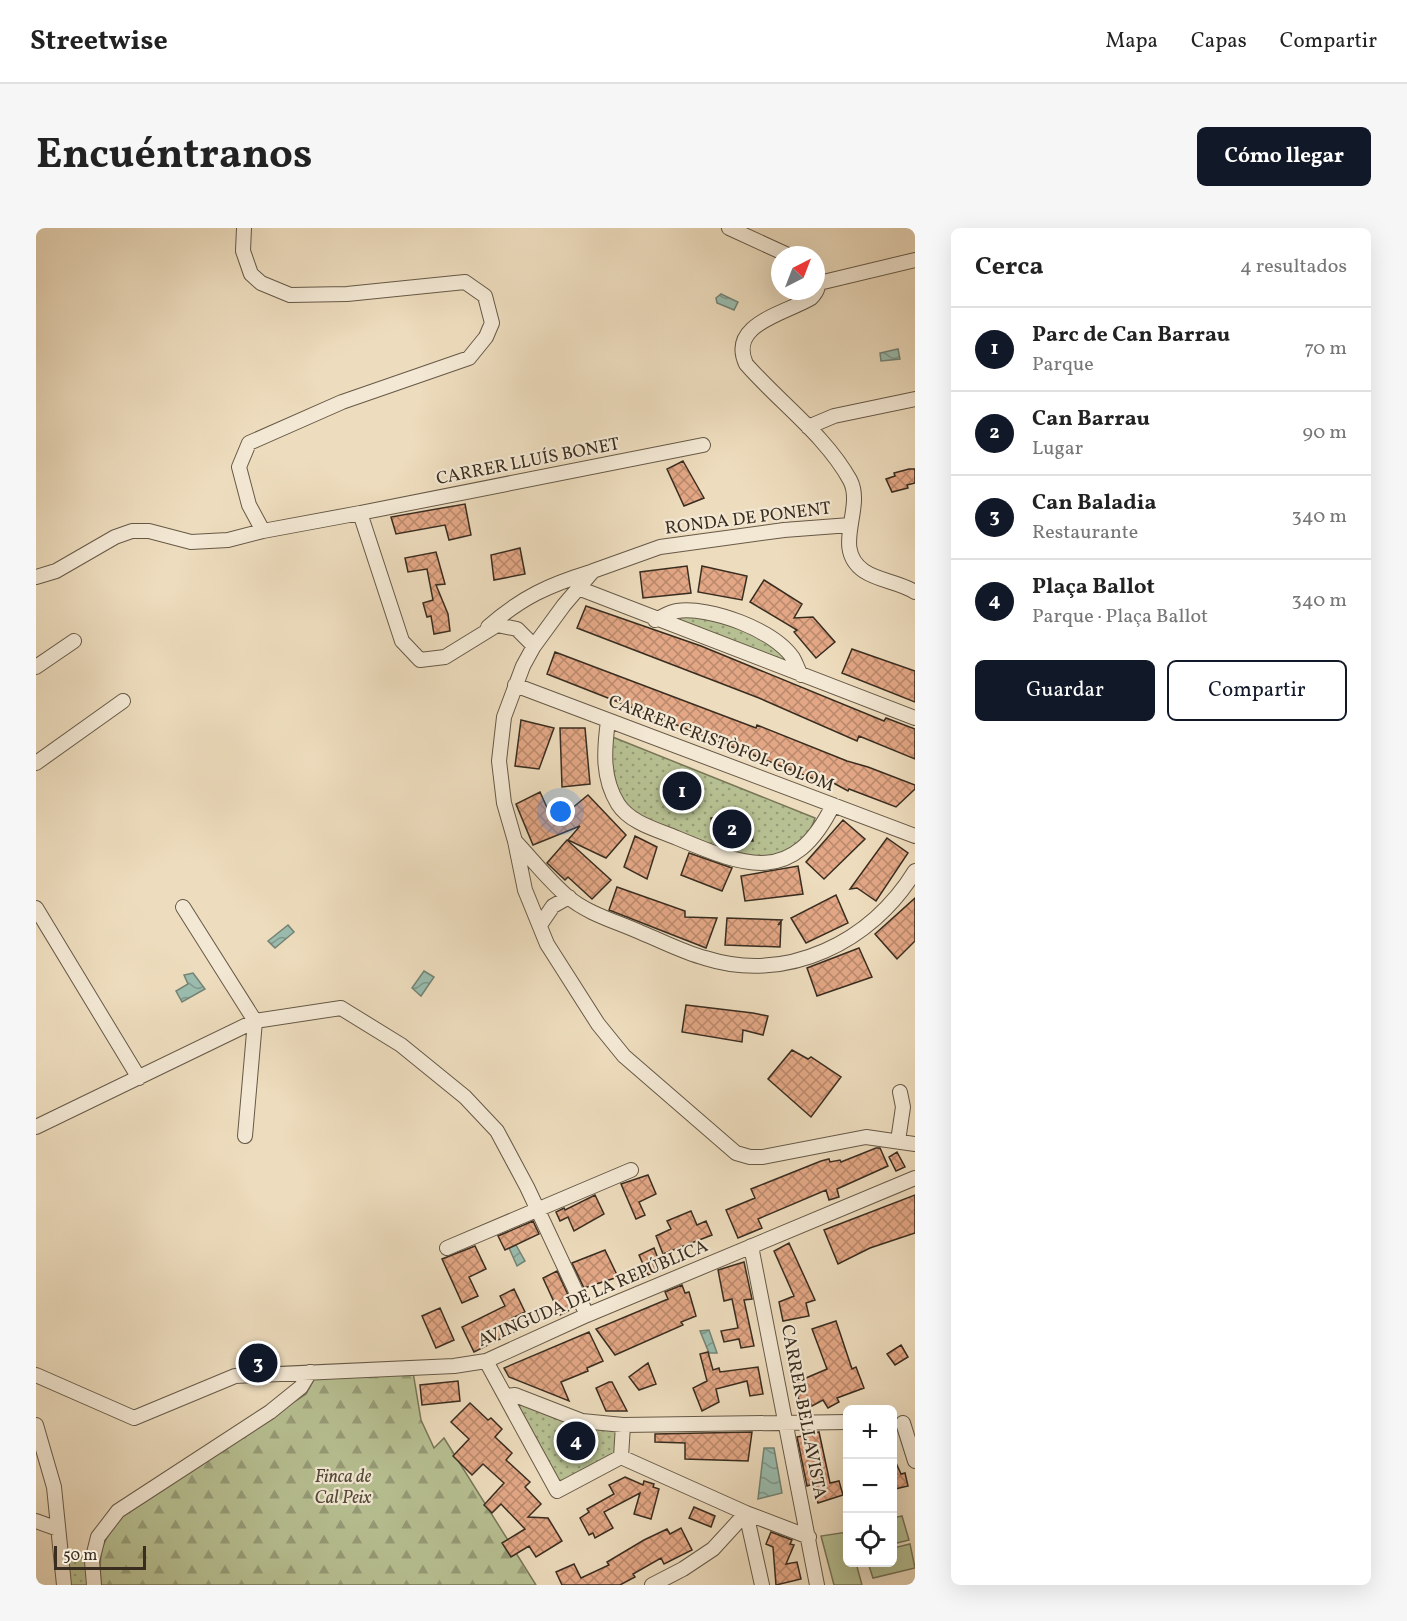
<!DOCTYPE html>
<html lang="es">
<head>
<meta charset="utf-8">
<style>
	body { margin:0; font-family:Vollkorn,serif; background:#f6f6f6; color:#222 }
	.controls { position:absolute; right:18px; bottom:18px; display:grid; overflow:hidden; border-radius:9px; box-shadow:0 6px 24px #0002 }
	.controls button { width:54px; height:54px; display:grid; place-items:center; padding:0; border:0; border-bottom:2px solid #e0e0e0; background:#fff; color:#222; font:30px sans-serif }
	.compass { position:absolute; left:735px; top:18px; width:54px; height:54px; border-radius:50%; background:#fff; box-shadow:0 6px 24px #0002; rotate:42deg }
	.scale { position:absolute; left:18px; bottom:15px; width:92px; box-sizing:border-box; padding-left:6px; border:3px solid #392d20; border-top:0; font-size:16px; line-height:21px; white-space:nowrap; color:#392d20; -webkit-text-stroke:4px #f3e8d4; paint-order:stroke }
	.you { position:absolute; left:525px; top:584px; width:21px; height:21px; margin:-15px; border:4px solid #fff; border-radius:50%; background:#1a73e8; box-shadow:0 0 0 9px #1a73e833 }
	.badge { display:grid; place-items:center; width:39px; height:39px; border-radius:50%; background:#111827; color:#fff; font-size:20px; font-weight:700 }
	.pin { position:absolute; translate:-50% -50%; border:3px solid #fff; box-shadow:0 2px 6px #0006 }
	.list { margin:0; padding:0; list-style:none }
	h2 { display:flex; justify-content:space-between; align-items:center; height:78px; margin:0; padding:0 24px; font-size:26px }
	h2 small { font-size:20px; font-weight:400; color:#767676 }
	.list li { display:grid; grid-template-columns:39px 1fr auto; gap:18px; align-items:center; box-sizing:border-box; height:84px; padding:0 24px; border-top:2px solid #e0e0e0 }
	.list b { display:block; font-size:22px; white-space:nowrap }
	.list p { margin:0; font-size:20px; white-space:nowrap; color:#767676 }
	.list em { font-size:20px; font-style:normal; color:#767676 }
	.actions { display:flex; gap:12px; padding:18px 24px }
	.actions a { flex:1; padding:14px 0; border:2px solid #111827; border-radius:9px; text-align:center; font-size:21px; color:#111827 }
	.actions .main { background:#111827; color:#fff }
	.icon { flex:none; width:33px; height:33px; fill:none; stroke:currentColor; stroke-width:2; stroke-linecap:round; stroke-linejoin:round }
	.map { position:relative; flex:none; width:879px; height:1357px; overflow:hidden; border-radius:9px }
	header { display:flex; align-items:center; gap:36px; box-sizing:border-box; height:84px; padding:0 30px; background:#fff; border-bottom:2px solid #e0e0e0 }
	header strong { font-size:28px }
	nav { display:flex; gap:33px; margin-inline-start:auto; font-size:21px }
	.intro { display:flex; align-items:center; justify-content:space-between; box-sizing:border-box; height:144px; padding:0 36px }
	h1 { margin:0; font-size:42px }
	.button { padding:15px 27px; border-radius:9px; background:#111827; color:#fff; font-size:21px; font-weight:700 }
	main { display:flex; gap:36px; padding:0 36px }
	aside { flex:1; background:#fff; border-radius:9px; box-shadow:0 6px 24px #0002 }
	.map>svg:first-child { display:block }
	.green { fill:#b7c092; stroke:#787659; stroke-width:1.5 }
	.forest { fill:url(#forest-firs); stroke:#787659; stroke-width:1.5 }
	.park { fill:url(#park-dots); stroke:#787659; stroke-width:1.5 }
	.water { fill:url(#water-waves); stroke:#738375; stroke-width:1.5 }
	.building { fill:url(#building-cross-hatch); stroke:#392d20; stroke-width:1.5 }
	.lines { fill:none; stroke-linecap:round; stroke-linejoin:round }
	.minor-casing { stroke:#665947; stroke-width:16 }
	.minor { stroke:#f3e8d4; stroke-width:14 }
	.labels { text-anchor:middle; dominant-baseline:central; stroke-width:4.5; stroke-linejoin:round; paint-order:stroke }
	.street-label { font-size:18px; fill:#392d20; stroke:#f3e8d4 }
	.park-label { font-size:18px; font-style:italic; fill:#524a37; stroke:#f3e8d4 }
</style>
</head>
<body>
<header>
<strong>Streetwise</strong>
<nav><a>Mapa</a><a>Capas</a><a>Compartir</a></nav>
</header>
<div class="intro"><h1>Encuéntranos</h1><a class="button">Cómo llegar</a></div>
<main>
<div class="map">
<svg width="879" height="1357" viewBox="0 0 879 1357">
	<defs>
		<pattern id="forest-firs" width="22" height="20" patternUnits="userSpaceOnUse" patternTransform="scale(1.5)"><rect width="22" height="20" fill="#b7c092"/><path d="M5 1l3.5 6h-7zM16 11l3.5 6h-7z" fill="#969c77"/></pattern>
		<pattern id="park-dots" width="8" height="8" patternUnits="userSpaceOnUse" patternTransform="scale(1.5)"><rect width="8" height="8" fill="#b7c092"/><path d="M2 2h.1M6 6h.1" fill="none" stroke="#969c77" stroke-width="1.8" stroke-linecap="round"/></pattern>
		<pattern id="water-waves" width="16" height="10" patternUnits="userSpaceOnUse" patternTransform="scale(1.5)"><rect width="16" height="10" fill="#9abcae"/><path d="M0 5q4-4 8 0t8 0" fill="none" stroke="#7f998d"/></pattern>
		<pattern id="building-cross-hatch" width="8" height="8" patternUnits="userSpaceOnUse" patternTransform="scale(1.5)"><rect width="8" height="8" fill="#e3a785"/><path d="M0 0l8 8M0 8l8-8" fill="none" stroke="#b9886c"/></pattern>
	</defs>
	<rect width="100%" height="100%" fill="#eddcbd"/>
	<filter id="stains"><feTurbulence type="fractalNoise" baseFrequency=".00333" numOctaves="4"/><feColorMatrix values="0 0 0 0 .2 0 0 0 0 .09 0 0 0 0 .02 0 0 0 .5 -.17"/></filter>
	<radialGradient id="worn" r=".72"><stop offset=".6" stop-color="#630" stop-opacity="0"/><stop offset="1" stop-color="#630" stop-opacity=".3"/></radialGradient>
	<path class="green" d="M866,1288L873,1312L857,1316V1290Z
		M811,1304L812,1334L820,1335L826,1357H798L785,1308Z
		M874,1316L879,1340L837,1350L832,1335L856,1334L857,1320Z"/>
	<path class="forest" d="M377,1144L385,1192L398,1220L408,1210L500,1357H65C62,1320 65,1316 87,1286L270,1166L280,1148Z"/>
	<path class="park" d="M667,383L731,408L763,445L625,390Z
		M574,508L779,590C770,621 738,635 706,629C688,625 669,614 651,608C629,599 602,593 587,574C572,554 575,531 574,508Z
		M486,1175L581,1202L579,1225L531,1253L520,1252L481,1181Z
		M27,1323L53,1332L56,1357H32Z"/>
	<path class="water" d="M685,66L702,74L698,82L681,75L680,70Z
		M862,121L864,131L845,133L844,125Z
		M252,697L258,704L239,720L232,713Z
		M388,743L398,749L385,768L376,760Z
		M157,745L169,761L146,774L140,763L152,756L148,747Z
		M480,1017L489,1033L481,1038L473,1020Z
		M673,1102L681,1125H673L664,1103Z
		M728,1220H738L746,1265L722,1271Z"/>
	<path class="building" d="M647,233L668,270L648,278L631,241Z
		M873,241H879V255L871,257L872,260L856,264L850,251L859,248L858,245Z
		M429,276L435,307L413,312L409,297L360,306L355,289Z
		M484,320L489,346L458,352L455,327Z
		M400,324L409,356L400,357L412,386L414,403L398,406L395,388L391,389L387,375L397,372L391,341L372,344L369,330Z
		M651,338L655,365L607,370L604,344Z
		M666,338L711,348L706,372L662,364Z
		M728,352L766,376L758,390L777,389L799,414L780,430L758,404L761,402L714,374Z
		M550,378L665,418L848,493L850,490L879,501V531L823,508L821,513L723,470L541,400Z
		M816,421L879,443V474L806,445Z
		M519,424L720,500L721,497L811,533L832,539L879,557V561L860,579L813,561L812,563L792,552L791,556L760,544L511,446Z
		M485,492L518,500L503,541L479,538Z
		M524,500H549L554,556L526,559Z
		M504,564L518,595L552,567L590,607L570,630L532,612L544,598L497,617L480,576Z
		M713,589L717,613H678L675,590Z
		M807,592L829,611L788,651L770,634Z
		M599,608L621,619L611,651L588,639Z
		M851,610L872,625L840,673L821,660L814,661Z
		M531,612L575,652L556,671L532,649L529,652L511,635Z
		M653,625L696,640L686,663L645,647Z
		M762,638L767,666L709,673L705,648Z
		M581,659L649,683V689L681,690L670,720L573,682Z
		M800,667L812,695L770,715L755,690Z
		M879,670V713L861,731L839,706Z
		M691,690L746,692L742,697L745,695L744,719L689,717Z
		M823,720L836,749L781,768L771,740Z
		M650,777L717,785L732,788L727,807L707,802L706,814L646,804Z
		M756,822L772,831L775,829L805,849L775,889L732,851Z
		M840,920H844L852,938L801,961L803,969L793,972L790,962L722,991L726,1000L702,1010L690,982L719,970L715,961L785,933L793,931L794,934L804,932L805,934Z
		M861,924L869,939L860,943L853,929Z
		M612,947L620,966L603,974L609,987L600,991L585,956Z
		M559,967L568,986L538,1003L532,989L524,993L520,984L528,980L529,982Z
		M879,967V1005L834,1020L802,1036L788,1002Z
		M655,983L661,997L670,993L676,1007L627,1026L620,1008L635,1001L631,993Z
		M497,993L503,1006L469,1022L462,1008Z
		M753,1015L779,1072L770,1075L773,1088L747,1093L743,1074L758,1068L738,1023Z
		M439,1018L450,1041L433,1049L442,1068L426,1075L406,1031Z
		M618,1020L626,1041L612,1047L603,1027Z
		M569,1022L582,1049L548,1060L536,1035Z
		M708,1034L716,1071L708,1072L718,1118L705,1120L703,1111L688,1114L685,1103L702,1100L696,1071L688,1073L682,1042Z
		M521,1043L538,1080L524,1087L507,1050Z
		M646,1057L649,1065L653,1064L660,1088L645,1094L647,1097L579,1127L560,1101L632,1071L629,1064Z
		M478,1061L489,1084L474,1091L480,1103L438,1124L426,1099L469,1078L464,1068Z
		M404,1080L418,1112L400,1120L386,1088Z
		M800,1093L816,1141L820,1139L828,1160L801,1170L803,1174L792,1180L787,1172L776,1178L773,1171L764,1174L756,1156L791,1141L776,1101Z
		M553,1104L567,1133L551,1140L552,1143L525,1154L533,1173L473,1149L468,1140Z
		M865,1117L872,1129L859,1137L851,1126Z
		M672,1124L677,1142L683,1140L684,1144L722,1139L727,1166L714,1168L711,1153L680,1161L683,1174L666,1183L657,1160L671,1153L664,1126Z
		M612,1135L620,1156L603,1162L593,1149Z
		M422,1153L424,1173L386,1177L384,1157Z
		M573,1154H576L591,1183H570L560,1160Z
		M434,1175L452,1192L455,1190L466,1201L459,1209L476,1225L470,1232L494,1254L489,1259L505,1276L492,1289L512,1290L526,1313L500,1329L493,1318L475,1329L466,1315L489,1301L465,1276L456,1285L448,1277L468,1255L447,1236L436,1247L417,1228L433,1211L415,1194Z
		M716,1204L712,1233L649,1231V1215L619,1214V1206Z
		M783,1204L794,1255L803,1253L807,1267L782,1275L777,1256L771,1258L761,1209Z
		M856,1226L865,1246L869,1245L872,1258L859,1261Z
		M589,1249L607,1257L608,1253L618,1256L617,1259L623,1261L615,1291L598,1286L604,1265L568,1284L577,1300L559,1310L557,1305L553,1307L544,1290L553,1284L551,1281L578,1266L573,1257Z
		M658,1279L679,1288L675,1299L653,1290Z
		M645,1300L656,1322L628,1336L625,1330L597,1346L599,1349L584,1357H526L520,1344L538,1336L545,1350L573,1337L571,1334L608,1312L631,1301L634,1306Z
		M735,1304L756,1312L754,1316L758,1317L750,1336L761,1334L765,1351L740,1357L737,1319L730,1316Z"/>
	<g class="lines">
		<g class="minor-casing">
			<path id="minor" d="M208,0L207,23L215,46L225,55L254,67L311,66L429,54L449,68L456,95L450,109L433,130L306,174L213,215L203,239L213,277L227,303
				M693,0L752,27
				M780,47C784,57 782,63 775,70C748,86 692,96 710,136C744,175 789,207 814,252C829,281 795,320 828,343C843,353 863,354 879,364
				M783,55L879,32
				M772,199L798,188L879,171
				M324,285L667,217
				M814,297L748,302L624,319L557,343L528,377L498,418L487,438L468,489L463,533L468,575L479,613L489,662L511,716L562,796L588,828L700,925L714,929H727L830,909L879,916
				M0,349L20,343L79,309L96,303H113L155,314L192,312L227,303L324,285L366,413L384,432L409,429L461,397L481,401L498,418
				M542,360L879,490
				M619,392C626,389 634,384 641,383C674,378 738,402 757,430C760,435 762,442 765,447
				M452,399C486,369 513,357 555,344
				M0,439L38,413
				M479,457L879,608
				M572,493C568,523 566,550 582,576C594,595 622,602 641,610C710,639 757,658 797,577
				M0,535L87,473
				M479,613C496,631 513,653 532,669C552,686 582,694 606,705C626,713 647,724 669,730C751,756 836,714 879,643
				M147,679L219,793L209,908
				M0,680L103,850
				M504,697L517,678L533,669
				M0,899L219,793L305,780L365,817L429,869L461,903L491,959L551,1087
				M862,913L867,879L864,864
				M715,1018L781,1357
				M411,1020L595,942
				M450,1133L521,1263L585,1229
				M0,1147L98,1190L199,1148L418,1138L450,1133L551,1087L879,950
				M470,1168L479,1167L546,1193L587,1197L812,1194
				M867,1195L879,1233
				M0,1197L18,1259L28,1357
				M585,1229L710,1285L773,1309
				M585,1229L587,1197
				M710,1285L726,1357
				M0,1293L22,1301
				M58,1357L56,1333L62,1309L82,1283L234,1184L265,1159L274,1144
				M616,1357L647,1341L677,1321L710,1285"/>
		</g>
		<use href="#minor" class="minor"/>
	</g>
	<g class="labels">
		<g class="street-label">
			<text transform="translate(492 234) rotate(-11)">CARRER LLUÍS BONET</text>
			<text transform="translate(712 291) rotate(-7)">RONDA DE PONENT</text>
			<text transform="translate(685 516) rotate(21)">CARRER CRISTÒFOL COLOM</text>
			<text transform="translate(557 1066) rotate(-23)">AVINGUDA DE LA REPÚBLICA</text>
			<text transform="translate(767 1184) rotate(79)">CARRER BELLAVISTA</text>
		</g>
		<g class="park-label">
			<text x="307" y="1249">Finca de<tspan x="307" dy="21">Cal Peix</tspan></text>
		</g>
	</g>
	<rect width="100%" height="100%" filter="url(#stains)"/>
	<rect width="100%" height="100%" fill="url(#worn)"/>
</svg>
<div class="controls">
<button>+</button>
<button>−</button>
<button><svg class="icon" aria-label="locate" viewBox="0 0 24 24"><circle cx="12" cy="12" r="6"/><path d="M12 2v4M12 18v4M2 12h4M18 12h4"/></svg></button>
</div>
<svg class="compass" viewBox="-18 -18 36 36"><path d="M0-13l5 13h-10z" fill="#e53935"/><path d="M0 13l5-13h-10z" fill="#767676"/></svg>
<div class="scale">50 m</div>
<div class="you"></div>
<div class="pin badge" style="left:646px;top:563px">1</div>
<div class="pin badge" style="left:696px;top:601px">2</div>
<div class="pin badge" style="left:222px;top:1135px">3</div>
<div class="pin badge" style="left:540px;top:1213px">4</div>
</div>
<aside>
<h2>Cerca<small>4 resultados</small></h2>
<ul class="list">
<li><span class="badge">1</span><div><b>Parc de Can Barrau</b><p>Parque</p></div><em>70 m</em></li>
<li><span class="badge">2</span><div><b>Can Barrau</b><p>Lugar</p></div><em>90 m</em></li>
<li><span class="badge">3</span><div><b>Can Baladia</b><p>Restaurante</p></div><em>340 m</em></li>
<li><span class="badge">4</span><div><b>Plaça Ballot</b><p>Parque · Plaça Ballot</p></div><em>340 m</em></li>
</ul>
<div class="actions"><a class="main">Guardar</a><a>Compartir</a></div>
</aside>
</main>
</body>
</html>
